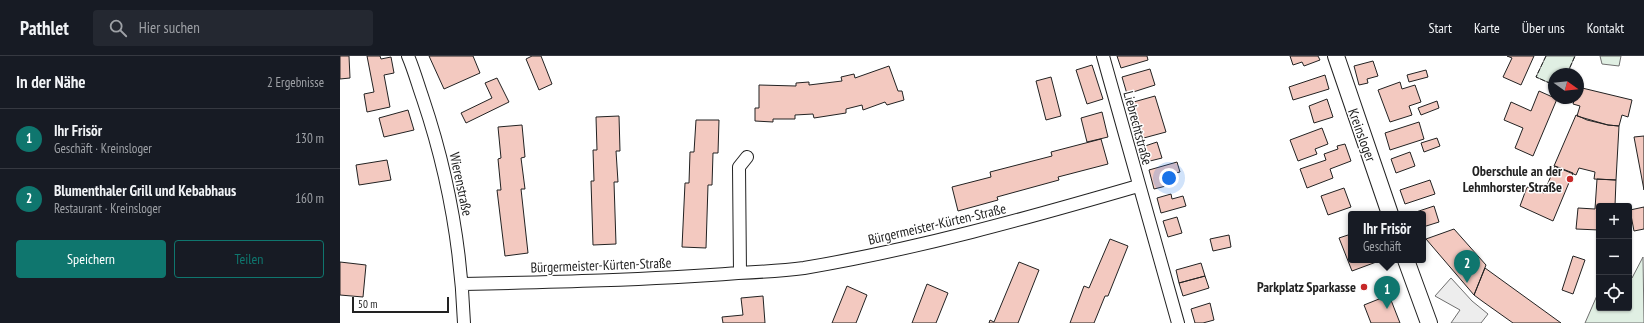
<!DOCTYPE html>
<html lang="de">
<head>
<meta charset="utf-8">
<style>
	body { margin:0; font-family:"PT Sans Narrow",sans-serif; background:#242831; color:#f1f3f6 }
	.controls { position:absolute; right:12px; bottom:12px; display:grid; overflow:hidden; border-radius:4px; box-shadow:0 1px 3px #0004 }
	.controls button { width:36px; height:36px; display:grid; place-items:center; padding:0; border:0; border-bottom:1px solid #363941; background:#171b24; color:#f1f3f6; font:20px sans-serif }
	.compass { position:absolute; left:1208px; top:12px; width:36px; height:36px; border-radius:50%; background:#171b24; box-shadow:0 1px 3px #0004; rotate:105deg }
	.scale { position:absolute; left:12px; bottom:10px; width:97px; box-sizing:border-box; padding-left:4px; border:2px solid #222; border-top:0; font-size:11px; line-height:14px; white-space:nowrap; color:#222; -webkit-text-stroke:3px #fff; paint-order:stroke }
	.you { position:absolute; left:829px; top:122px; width:14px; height:14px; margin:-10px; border:3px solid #fff; border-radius:50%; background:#1a73e8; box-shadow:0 0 0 6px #1a73e833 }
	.badge { display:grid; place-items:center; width:26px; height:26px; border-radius:50%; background:#0f766e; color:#fff; font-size:13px; font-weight:700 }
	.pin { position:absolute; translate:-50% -33px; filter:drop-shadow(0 1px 2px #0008) }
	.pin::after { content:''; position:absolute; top:21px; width:14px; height:12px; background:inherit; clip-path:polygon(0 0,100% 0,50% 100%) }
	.popup { position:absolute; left:1008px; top:155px; width:78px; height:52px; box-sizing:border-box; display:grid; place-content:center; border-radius:4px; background:#171b24; filter:drop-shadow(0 1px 3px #0005); font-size:13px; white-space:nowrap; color:#9ea1a6 }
	.popup b { font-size:15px; color:#f1f3f6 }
	.popup::after { content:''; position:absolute; left:50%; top:100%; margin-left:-8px; border:8px solid transparent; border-top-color:#171b24 }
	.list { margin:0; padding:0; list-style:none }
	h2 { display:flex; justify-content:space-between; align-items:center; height:52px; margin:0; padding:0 16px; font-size:17px }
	h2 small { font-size:13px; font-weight:400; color:#9ea1a6 }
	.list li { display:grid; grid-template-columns:26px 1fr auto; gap:12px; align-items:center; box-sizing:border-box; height:60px; padding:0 16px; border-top:1px solid #363941 }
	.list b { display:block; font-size:15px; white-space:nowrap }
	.list p { margin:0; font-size:13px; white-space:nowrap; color:#9ea1a6 }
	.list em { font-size:13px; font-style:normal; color:#9ea1a6 }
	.actions { display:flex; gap:8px; padding:12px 16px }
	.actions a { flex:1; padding:9px 0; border:1px solid #0f766e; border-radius:4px; text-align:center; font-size:14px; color:#0f766e }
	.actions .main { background:#0f766e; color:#fff }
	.icon { flex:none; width:22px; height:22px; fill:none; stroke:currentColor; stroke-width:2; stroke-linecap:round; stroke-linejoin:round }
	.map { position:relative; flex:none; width:1304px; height:267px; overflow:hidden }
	header { display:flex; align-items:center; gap:24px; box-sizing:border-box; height:56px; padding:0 20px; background:#171b24; border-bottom:1px solid #363941 }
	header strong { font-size:19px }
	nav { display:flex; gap:22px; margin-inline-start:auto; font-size:14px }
	.search { width:280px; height:36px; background:#242831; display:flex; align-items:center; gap:10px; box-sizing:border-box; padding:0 14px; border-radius:4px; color:#9ea1a6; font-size:15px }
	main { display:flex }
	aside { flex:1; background:#171b24 }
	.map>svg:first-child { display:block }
	.green { fill:#e0efe3; stroke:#6f6f6f }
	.parking { fill:#ededed; stroke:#6f6f6f }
	.building { fill:#f3c9c0; stroke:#222 }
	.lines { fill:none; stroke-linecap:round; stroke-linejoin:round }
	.minor-casing { stroke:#222; stroke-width:14 }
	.secondary-casing { stroke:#222; stroke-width:18 }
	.minor { stroke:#fff; stroke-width:12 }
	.secondary { stroke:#fff; stroke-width:16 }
	.fence { stroke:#222; stroke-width:1; stroke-dasharray:5 2; stroke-linecap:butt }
	.poi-dot { fill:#c62828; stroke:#fff; stroke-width:1.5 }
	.labels { text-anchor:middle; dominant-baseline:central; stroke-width:3; stroke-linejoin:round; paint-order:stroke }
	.street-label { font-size:14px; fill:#222; stroke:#fff }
	.poi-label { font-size:14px; font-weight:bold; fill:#222; stroke:#fff; text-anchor:end }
</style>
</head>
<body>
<header>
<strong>Pathlet</strong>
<div class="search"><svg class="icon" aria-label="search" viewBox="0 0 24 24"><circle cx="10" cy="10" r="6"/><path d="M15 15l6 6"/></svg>Hier suchen</div>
<nav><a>Start</a><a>Karte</a><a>Über uns</a><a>Kontakt</a></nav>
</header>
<main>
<aside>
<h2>In der Nähe<small>2 Ergebnisse</small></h2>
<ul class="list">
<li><span class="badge">1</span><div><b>Ihr Frisör</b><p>Geschäft · Kreinsloger</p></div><em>130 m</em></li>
<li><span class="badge">2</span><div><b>Blumenthaler Grill und Kebabhaus</b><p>Restaurant · Kreinsloger</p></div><em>160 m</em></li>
</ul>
<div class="actions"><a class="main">Speichern</a><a>Teilen</a></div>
</aside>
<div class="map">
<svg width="1304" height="267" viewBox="0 0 1304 267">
	<rect width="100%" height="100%" fill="#fff"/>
	<path class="green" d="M1206,0H1235L1227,18H1214V29L1196,21Z
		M1260,0H1281L1279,10L1262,8Z
		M1303,201L1304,267H1245L1259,235V252H1289V220L1292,222Z"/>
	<path class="parking" d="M1111,222L1132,245L1148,258L1141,267H1111L1120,254L1095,240Z"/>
	<path class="building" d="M0,0H9L10,22L0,23Z
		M27,0H40L41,3L51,1L54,17L44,19L50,51L27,56L24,38L34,36Z
		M89,0H133L140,17L104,33Z
		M192,0H201L212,28L199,34L186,3Z
		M777,0H807L808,4L781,12Z
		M950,0H978L980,4L964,10L962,6L953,9Z
		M1167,0H1194L1181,29L1163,21L1172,2Z
		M1033,5L1038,20L1027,23L1028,27L1019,29L1014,10Z
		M752,9L763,43L747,48L736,14Z
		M549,10L558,35H562L564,44L547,49L545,46L523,54L522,49L506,53V57L474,62L473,58L455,59V63H433V66L415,65V52H419V29L456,30V27L469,26V29L502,25L501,21L514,18L515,22Z
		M810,13L815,29L787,38L782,21Z
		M1086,14L1088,21L1069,26L1067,19Z
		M985,19L989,33L953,44L949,31Z
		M711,21L721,60L706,64L696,25Z
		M157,22L169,46L126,67L121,57L152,42L145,27Z
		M1060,26L1062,33L1075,29L1081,46L1069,50L1072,59L1050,66L1038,34Z
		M1238,31L1292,44L1288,61L1282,59L1279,70L1268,69L1237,60L1240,50L1233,48L1235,42H1238Z
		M1199,35L1217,43L1193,100L1175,92L1183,72L1164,64L1171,46L1191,55Z
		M815,40L826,76L800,83L790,47Z
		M987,43L993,61L974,67L969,50Z
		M1097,45L1099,52L1081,59L1078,52Z
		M68,54L74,74L44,81L39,62Z
		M762,56L768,81L747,86L741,62Z
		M1236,59L1247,64L1268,69L1279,70L1276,124L1254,123L1255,116L1239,112L1236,119L1214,110Z
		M279,60L280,95H276L278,126H274L276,188L253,189L251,125H254L253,94H257L256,61Z
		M356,64H379L378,97H373L372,129H368L366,192L342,191L345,127H349L350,96H354Z
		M1079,66L1084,83L1050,94L1045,77Z
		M182,69L185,101L181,102L185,133H181L188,197L165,200L157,134H161L158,103L161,102L158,71Z
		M982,72L988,88L975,93L977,98L958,105L950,84Z
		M1304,80V134L1294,81Z
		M1097,82L1100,90L1084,96L1081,87Z
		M761,83L768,108L718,121L719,124L657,141L658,144L618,155L612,131L651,121L650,116L712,100L711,96Z
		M817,86L822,102L806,106L802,91Z
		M1005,88L1011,105L990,113L993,122L967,132L960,113L986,104L984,98L998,93L997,90Z
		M1070,96L1075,110L1056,117L1051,103Z
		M47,104L51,124L19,129L16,109Z
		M837,106L840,116L824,120L826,130L814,133L809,114Z
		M1215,110L1233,117L1213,165L1180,150L1187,131L1204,137Z
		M1257,123L1276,124L1275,150H1259V174L1236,173L1238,152L1255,153Z
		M1090,124L1095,138L1065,148L1060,134Z
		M1004,132L1011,151L988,159L981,140Z
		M831,138L832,143L843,140L846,150L821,157L817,142Z
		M1094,150L1099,166L1083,171V158L1073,157Z
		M1304,151V173L1294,175L1290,154Z
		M837,161L842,177L828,181L823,165Z
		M1114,173L1146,209L1134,239L1086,183Z
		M1011,178V204H1038L1039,205L1012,215L999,182Z
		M889,179L891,191L873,195L870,183Z
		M770,183L788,190L768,240H765L754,267H730L744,230L749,232Z
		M1233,200L1245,204L1233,238L1222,234Z
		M0,206L26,209L23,241L0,239Z
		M679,206L699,214L678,267H649L650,264L654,266Z
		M861,207L865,220L839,227L836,214Z
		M1145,212L1221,267H1173L1142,245L1134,239Z
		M865,220L869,232L843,240L839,227Z
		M587,228L608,237L596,267H572Z
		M507,230L527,239L516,267H492Z
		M1049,239L1060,267H1031L1024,249Z
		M423,240L425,267H383L382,261L403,259L401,242Z
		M870,247L874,264L863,267H855L851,253Z"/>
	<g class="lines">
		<g class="minor-casing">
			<path id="minor" d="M68,0C74,14 78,29 83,43C108,117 121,189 124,267
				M763,0L838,267
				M400,217L399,111L407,101
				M123,228C215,226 307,224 398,217C420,216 442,215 464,212C577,193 688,162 798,130"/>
		</g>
		<g class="secondary-casing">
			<path id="secondary" d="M996,0L1050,158
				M1066,204L1089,267"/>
		</g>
		<use href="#minor" class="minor"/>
		<use href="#secondary" class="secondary"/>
		<path class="fence" d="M1206,0L1196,21L1214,29
			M1227,18L1235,0"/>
	</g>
	<g class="poi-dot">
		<circle cx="1230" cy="123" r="4"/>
		<circle cx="1024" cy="231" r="4"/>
	</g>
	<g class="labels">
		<g class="street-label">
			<text transform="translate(798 72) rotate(75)">Liebrechtstraße</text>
			<text transform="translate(1022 79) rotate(70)">Kreinsloger</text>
			<text transform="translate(121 128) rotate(78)">Wierenstraße</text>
			<text transform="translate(597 168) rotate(-13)">Bürgermeister-Kürten-Straße</text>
			<text transform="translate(261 209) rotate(-2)">Bürgermeister-Kürten-Straße</text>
		</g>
		<g class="poi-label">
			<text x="1222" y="115">Oberschule an der<tspan x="1222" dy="16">Lehmhorster Straße</tspan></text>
			<text x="1016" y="231">Parkplatz Sparkasse</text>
		</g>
	</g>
</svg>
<div class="controls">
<button>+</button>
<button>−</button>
<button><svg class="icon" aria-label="locate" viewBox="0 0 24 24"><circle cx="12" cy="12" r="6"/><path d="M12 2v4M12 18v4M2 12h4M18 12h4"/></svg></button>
</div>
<svg class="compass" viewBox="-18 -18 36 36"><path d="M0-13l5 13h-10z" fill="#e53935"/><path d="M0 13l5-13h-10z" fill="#9ea1a6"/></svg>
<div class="scale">50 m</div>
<div class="you"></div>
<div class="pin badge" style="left:1047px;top:253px">1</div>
<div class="popup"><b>Ihr Frisör</b>Geschäft</div>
<div class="pin badge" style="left:1127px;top:227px">2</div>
</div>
</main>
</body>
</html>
